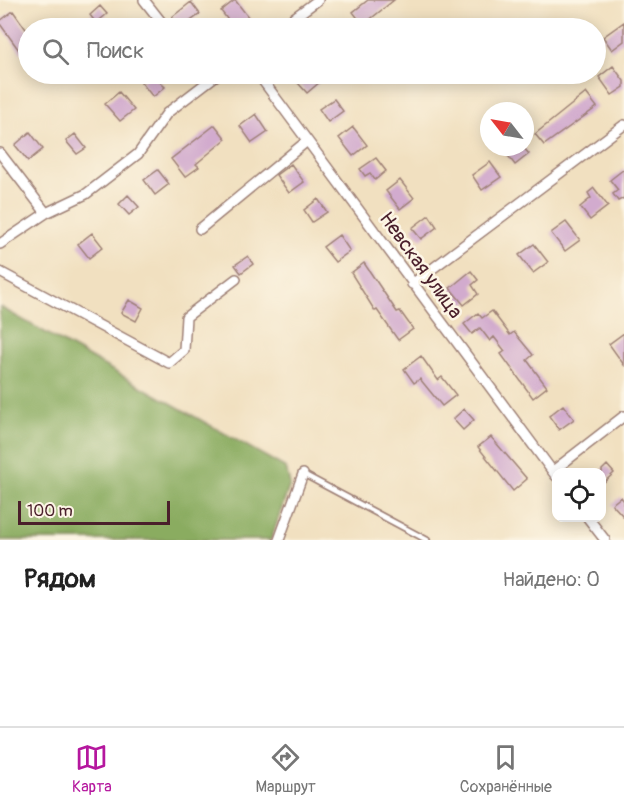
<!DOCTYPE html>
<html lang="ru">
<head>
<meta charset="utf-8">
<style>
	body { margin:0; font-family:Pangolin,sans-serif; background:#f6f6f6; color:#222 }
	.controls { position:absolute; right:18px; bottom:18px; display:grid; overflow:hidden; border-radius:12px; box-shadow:0 3px 15px #0003 }
	.controls button { width:54px; height:54px; display:grid; place-items:center; padding:0; border:0; border-bottom:2px solid #e0e0e0; background:#fff; color:#222; font:30px sans-serif }
	.compass { position:absolute; left:480px; top:102px; width:54px; height:54px; border-radius:50%; background:#fff; box-shadow:0 3px 15px #0003; rotate:301deg }
	.scale { position:absolute; left:18px; bottom:15px; width:152px; box-sizing:border-box; padding-left:6px; border:3px solid #4a1f2b; border-top:0; font-size:16px; line-height:21px; white-space:nowrap; color:#4a1f2b; -webkit-text-stroke:4px #fcf5e5; paint-order:stroke }
	.list { margin:0; padding:0; list-style:none }
	h2 { display:flex; justify-content:space-between; align-items:center; height:78px; margin:0; padding:0 24px; font-size:26px }
	h2 small { font-size:20px; font-weight:400; color:#767676 }
	.icon { flex:none; width:33px; height:33px; fill:none; stroke:currentColor; stroke-width:2; stroke-linecap:round; stroke-linejoin:round }
	.map { position:relative; flex:none; width:624px; height:540px; overflow:hidden }
	.search { position:absolute; background:#fff; box-shadow:0 3px 15px #0003; left:18px; right:18px; top:18px; height:66px; display:flex; align-items:center; gap:15px; box-sizing:border-box; padding:0 21px; border-radius:33px; color:#767676; font-size:22px }
	.sheet { height:186px; background:#fff }
	nav { display:flex; justify-content:space-around; align-items:center; box-sizing:border-box; height:84px; border-top:2px solid #e0e0e0; background:#fff; font-size:16px; color:#767676 }
	nav a { display:grid; justify-items:center; gap:3px }
	nav .on { color:#b5179e }
	.map>svg:first-child { display:block }
	.forest { fill:#8aac61; stroke:#6a6646; stroke-width:1.5 }
	.building { fill:#d2abce }
	.lines { fill:none; stroke-linecap:round; stroke-linejoin:round }
	.lane-casing { stroke:#9e8076; stroke-width:8 }
	.street-casing { stroke:#9e8076; stroke-width:12 }
	.lane { stroke:#fff; stroke-width:4.5 }
	.street { stroke:#fff; stroke-width:9 }
	.labels { text-anchor:middle; dominant-baseline:central; stroke-width:5; stroke-linejoin:round; paint-order:stroke }
	.street-label { font-size:20px; fill:#4a1f2b; stroke:#fcf5e5 }
</style>
</head>
<body>
<div class="map">
<svg width="624" height="540" viewBox="0 0 624 540">
	<rect width="100%" height="100%" fill="#fcf5e5"/>
	<filter id="ink" filterUnits="userSpaceOnUse"><feTurbulence type="fractalNoise" baseFrequency=".0167" numOctaves="2"/><feDisplacementMap in="SourceGraphic" scale="12" xChannelSelector="R" yChannelSelector="G"/><feConvolveMatrix kernelMatrix="1 2 1 2 8 2 1 2 1" color-interpolation-filters="sRGB"/></filter>
	<filter id="wash" filterUnits="userSpaceOnUse"><feTurbulence type="fractalNoise" baseFrequency=".008" numOctaves="4" result="noise"/><feDisplacementMap in="SourceGraphic" scale="24" xChannelSelector="R" yChannelSelector="G"/><feGaussianBlur stdDeviation="1.35" result="paint"/><feColorMatrix in="noise" values="0 0 0 0 0 0 0 0 0 0 0 0 0 0 0 0 0 1.4 0 .05"/><feComposite in="paint" operator="in"/></filter>
	<g filter="url(#wash)">
		<rect width="100%" height="100%" fill="#f1e0c0"/>
		<path class="forest" d="M0,307L286,468L290,484L271,540H0Z"/>
		<g id="blocks">
			<path class="building" d="M235,0L249,18L234,28L221,11Z
				M368,0H394L363,25L353,12Z
				M191,2L200,14L181,28L172,17Z
				M100,6L107,14L96,23L90,15Z
				M13,11L28,32V47L21,53L0,24V21Z
				M624,22V41L612,50L603,37Z
				M613,66L624,81V87L612,95L599,77Z
				M151,74L165,87L153,97L141,82Z
				M290,74H314L321,81L307,93Z
				M119,92L134,110L120,121L105,104Z
				M586,93L597,107L544,145L535,134Z
				M334,99L343,111L328,122L319,109Z
				M256,114L268,132L252,143L240,126Z
				M215,125L226,139L196,164L199,167L185,177L171,159Z
				M353,127L367,145L353,156L339,138Z
				M30,132L43,149L28,161L15,145Z
				M75,134L86,148L77,154L66,141Z
				M514,147H523L529,154L515,165L506,153Z
				M376,158L386,171L375,180L370,173L365,176L360,169Z
				M490,162L501,177L482,190L472,175Z
				M291,164L304,182L289,193L276,175Z
				M624,169V198L618,201L613,194L618,190L610,180Z
				M158,170L169,184L155,195L144,180Z
				M400,180L414,198L400,209L386,191Z
				M594,188L608,206L590,220L580,207L591,198L588,193Z
				M128,195L139,207L129,215L119,204Z
				M318,199L327,212L312,222L304,210Z
				M429,215L437,227L421,239L412,228Z
				M566,222L580,240L565,251L551,233Z
				M92,233L103,247L89,258L78,244Z
				M339,235L350,251L335,262L323,247Z
				M534,244L548,262L533,273L519,255Z
				M248,256L253,264L241,273L235,265Z
				M364,263L397,312L400,311L413,329L398,340L377,310L375,311L351,273Z
				M471,271L478,280L472,285L478,294L464,305L450,288Z
				M129,300L143,308L136,321L121,313Z
				M492,311L510,335L514,332L533,355L527,360L547,387L533,398L501,354L505,351L494,337L490,341L480,328L472,334L464,324L478,313L482,318Z
				M624,333V365L609,344Z
				M421,356L438,380L442,377L456,395L442,406L420,379L414,383L404,369Z
				M563,405L574,419L559,430L549,416Z
				M464,409L474,420L463,430L453,419Z
				M491,437L527,479L513,491L478,447Z
				M607,465L614,473L602,484V470Z
				M621,497L624,501V517L612,504Z"/>
		</g>
	</g>
	<g filter="url(#ink)">
		<use href="#blocks" fill-opacity="0" stroke="#9e8076" stroke-width="1.5"/>
		<g class="lines">
			<g class="lane-casing">
				<path id="lane" d="M303,474L427,540"/>
			</g>
			<g class="street-casing">
				<path id="street" d="M144,0L166,28
					M280,28L318,0
					M258,74L556,476
					M0,153L46,213
					M200,229L307,141
					M0,244L46,213L86,194L138,154L167,113L218,74
					M0,272L169,363L184,350L186,317L236,279
					M412,284L624,125
					M553,471L624,416
					M588,518L605,540
					M279,540L303,474"/>
			</g>
			<use href="#lane" class="lane"/>
			<use href="#street" class="street"/>
		</g>
	</g>
	<g class="labels">
		<g class="street-label">
			<text transform="translate(421 265) rotate(54)">Невская улица</text>
		</g>
	</g>
</svg>
<div class="controls">
<button><svg class="icon" aria-label="locate" viewBox="0 0 24 24"><circle cx="12" cy="12" r="6"/><path d="M12 2v4M12 18v4M2 12h4M18 12h4"/></svg></button>
</div>
<svg class="compass" viewBox="-18 -18 36 36"><path d="M0-13l5 13h-10z" fill="#e53935"/><path d="M0 13l5-13h-10z" fill="#767676"/></svg>
<div class="scale">100 m</div>
<div class="search"><svg class="icon" aria-label="search" viewBox="0 0 24 24"><circle cx="10" cy="10" r="6"/><path d="M15 15l6 6"/></svg>Поиск</div>
</div>
<section class="sheet">
<h2>Рядом<small>Найдено: 0</small></h2>
<ul class="list">
</ul>
</section>
<nav>
<a class="on"><svg class="icon" aria-label="map" viewBox="0 0 24 24"><path d="M3 6l6-2 6 2 6-2v14l-6 2-6-2-6 2zM9 4v14M15 6v14"/></svg>Карта</a>
<a><svg class="icon" aria-label="directions" viewBox="0 0 24 24"><path d="M12 3l9 9-9 9-9-9zM9 14v-3h6M13 9l2 2-2 2"/></svg>Маршрут</a>
<a><svg class="icon" aria-label="saved" viewBox="0 0 24 24"><path d="M7 4h10v16l-5-4-5 4z"/></svg>Сохранённые</a>
</nav>
</body>
</html>
